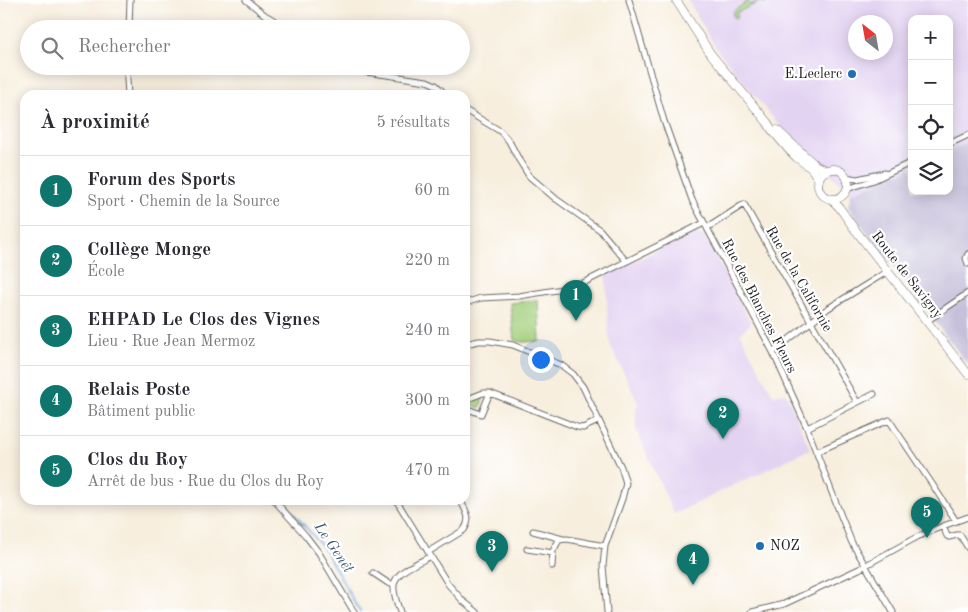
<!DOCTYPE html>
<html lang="fr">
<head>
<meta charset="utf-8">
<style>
	body { margin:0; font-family:"Old Standard TT",serif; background:#f7f7f7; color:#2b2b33 }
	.controls { position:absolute; right:15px; top:15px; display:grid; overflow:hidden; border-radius:10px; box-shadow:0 2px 12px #0003 }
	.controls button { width:45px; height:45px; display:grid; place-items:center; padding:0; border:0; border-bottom:1px solid #e1e1e2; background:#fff; color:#2b2b33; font:25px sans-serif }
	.compass { position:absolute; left:848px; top:15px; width:45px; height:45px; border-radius:50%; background:#fff; box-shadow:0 2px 12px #0003; rotate:329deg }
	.you { position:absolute; left:540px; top:359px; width:18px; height:18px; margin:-12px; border:4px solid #fff; border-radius:50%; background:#1a73e8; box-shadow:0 0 0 8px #1a73e833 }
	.badge { display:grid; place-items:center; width:32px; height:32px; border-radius:50%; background:#0f766e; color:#fff; font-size:16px; font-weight:700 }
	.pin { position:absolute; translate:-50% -41px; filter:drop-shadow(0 1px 2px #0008) }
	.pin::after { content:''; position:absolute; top:26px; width:18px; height:15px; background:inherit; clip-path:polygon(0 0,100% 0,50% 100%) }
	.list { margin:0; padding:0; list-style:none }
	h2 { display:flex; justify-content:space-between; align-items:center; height:65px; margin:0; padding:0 20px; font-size:21px }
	h2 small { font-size:16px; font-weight:400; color:#7c7c81 }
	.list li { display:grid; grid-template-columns:32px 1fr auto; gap:15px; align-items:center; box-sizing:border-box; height:70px; padding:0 20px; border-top:1px solid #e1e1e2 }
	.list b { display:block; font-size:19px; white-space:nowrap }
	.list p { margin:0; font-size:16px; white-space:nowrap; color:#7c7c81 }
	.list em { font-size:16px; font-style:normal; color:#7c7c81 }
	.icon { flex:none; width:28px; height:28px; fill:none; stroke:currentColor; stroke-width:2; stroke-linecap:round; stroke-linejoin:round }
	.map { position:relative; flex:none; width:968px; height:612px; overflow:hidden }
	.search { position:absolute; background:#fff; box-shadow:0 2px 12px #0003; left:20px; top:20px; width:450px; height:55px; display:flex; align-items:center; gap:12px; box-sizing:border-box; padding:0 18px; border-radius:28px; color:#7c7c81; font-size:19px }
	.panel { position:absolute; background:#fff; box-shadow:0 2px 12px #0003; left:20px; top:90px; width:450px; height:415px; border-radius:15px }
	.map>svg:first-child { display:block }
	.built { fill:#e3d3f2; fill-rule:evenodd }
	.industrial { fill:#c6c0da }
	.grass { fill:#a2cf7c; stroke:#5f764c }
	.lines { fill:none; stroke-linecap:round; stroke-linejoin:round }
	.stream { stroke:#71a9e0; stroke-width:2 }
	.minor-casing { stroke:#696660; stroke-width:7 }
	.secondary-casing { stroke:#696660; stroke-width:9 }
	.minor { stroke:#fff; stroke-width:5 }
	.secondary { stroke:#fff; stroke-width:8 }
	.poi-dot { fill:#1f6fb2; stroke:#fff; stroke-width:2 }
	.labels { text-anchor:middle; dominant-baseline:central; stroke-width:4.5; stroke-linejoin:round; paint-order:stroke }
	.poi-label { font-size:14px; fill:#1c1c1c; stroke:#fff; text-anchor:end }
	.street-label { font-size:14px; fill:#1c1c1c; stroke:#fff }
	.water-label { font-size:15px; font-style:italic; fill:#425b74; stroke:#fff }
</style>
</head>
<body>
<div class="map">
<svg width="968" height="612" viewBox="0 0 968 612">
	<rect width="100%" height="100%" fill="#fff"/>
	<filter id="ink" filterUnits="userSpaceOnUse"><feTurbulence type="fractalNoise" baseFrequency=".02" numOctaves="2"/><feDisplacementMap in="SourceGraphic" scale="10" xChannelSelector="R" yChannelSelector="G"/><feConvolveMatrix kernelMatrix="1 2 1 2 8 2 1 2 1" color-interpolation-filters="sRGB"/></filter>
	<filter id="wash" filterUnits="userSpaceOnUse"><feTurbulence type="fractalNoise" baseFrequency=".0096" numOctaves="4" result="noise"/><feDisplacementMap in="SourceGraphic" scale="20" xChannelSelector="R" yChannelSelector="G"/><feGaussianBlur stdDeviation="1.12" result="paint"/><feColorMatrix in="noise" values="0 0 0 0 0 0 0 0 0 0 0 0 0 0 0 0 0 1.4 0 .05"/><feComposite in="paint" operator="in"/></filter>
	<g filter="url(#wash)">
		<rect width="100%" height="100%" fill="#f7eedd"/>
		<path class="built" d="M688,0H968V142L949,151V19H912V168L851,193L782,129L715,47ZM856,22H886V52H856Z
			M693,233L705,236L751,323L740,334L773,395L786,393L810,449L674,514L636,429V407L639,405L610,344L608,328L606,275Z"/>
		<path class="industrial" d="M968,142V365L848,207L851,193L912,168V191H949V151Z"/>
		<path class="grass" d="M760,0H763L765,4L762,1L736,13L738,17L735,18L733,15V13L735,10L748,1L750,5Z
			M538,300L540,341L523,342L514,340L510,303Z
			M484,395L480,408L465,403V401Z"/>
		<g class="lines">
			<path class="stream" d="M282,500L323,547L360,612"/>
		</g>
	</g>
	<g filter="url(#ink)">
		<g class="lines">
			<g class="minor-casing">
				<path id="minor" d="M246,0L265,15L289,29
					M629,0L664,121L692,200L707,228L773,352L807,428L841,516L852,543L893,612
					M129,29L130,0
					M127,66V80L128,95
					M336,66L346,69L427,81L436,85L446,95
					M465,110L500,131L509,141L519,160L529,176L556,199L600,230L626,261
					M949,144L968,135
					M846,177L857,179L885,173
					M847,189L874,180L912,162
					M707,228L744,204L857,402
					M968,254L966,258L968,264
					M465,303L481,298L519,296L575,287L704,223
					M927,321L968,293
					M465,344L479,341H490L513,345L561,365L573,374L583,387L621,467L626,483L622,499L605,546L603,566L607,612
					M773,352L827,309L888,271
					M465,400L483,393H490L577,427L583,428L598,421
					M465,408L481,414L490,393
					M807,428L874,394
					M816,452L889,420L932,484L956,521
					M274,500L306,536L319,553L354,612
					M396,500L448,584L463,601L477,612
					M943,526L947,536L949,537L957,535H960L968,548
					M533,531L563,539
					M527,549L553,553
					M428,552L464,530C472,518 466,511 460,500
					M552,566L553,551L559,540L567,539L605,546
					M373,573L388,583L394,585
					M400,612C397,603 393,594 394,585C395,571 420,562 431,556
					M752,612L784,604L859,569L917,537L943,526L968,517"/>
			</g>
			<g class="secondary-casing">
				<path id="secondary" d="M676,0L710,53L767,122L772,130L789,150L796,157L812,169L819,180
					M777,130L815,165L827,171
					M818 184a15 15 0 1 1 30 0a15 15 0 1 1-30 0Z
					M831,199L839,207L853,227L968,374"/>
			</g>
			<use href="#minor" class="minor"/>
			<use href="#secondary" class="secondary"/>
		</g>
	</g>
	<g class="poi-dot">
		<circle cx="852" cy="74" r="5"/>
		<circle cx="760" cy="546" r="5"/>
	</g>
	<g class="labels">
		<g class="poi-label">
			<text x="842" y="74">E.Leclerc</text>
			<text x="770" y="546" text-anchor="start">NOZ</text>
		</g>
		<g class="street-label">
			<text transform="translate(907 275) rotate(52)">Route de Savigny</text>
			<text transform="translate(799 279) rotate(60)">Rue de la Californie</text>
			<text transform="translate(759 306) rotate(63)">Rue des Blanches Fleurs</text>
		</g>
		<g class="water-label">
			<text transform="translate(333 548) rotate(56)">Le Genêt</text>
		</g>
	</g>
</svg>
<div class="controls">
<button>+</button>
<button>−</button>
<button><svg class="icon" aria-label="locate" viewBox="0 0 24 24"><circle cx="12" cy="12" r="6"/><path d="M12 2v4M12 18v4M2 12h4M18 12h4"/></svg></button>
<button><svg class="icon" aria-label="layers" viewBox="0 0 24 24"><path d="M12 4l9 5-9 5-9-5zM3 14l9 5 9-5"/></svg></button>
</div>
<svg class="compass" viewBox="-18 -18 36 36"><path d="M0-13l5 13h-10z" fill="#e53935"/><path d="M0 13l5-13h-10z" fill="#7c7c81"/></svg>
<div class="you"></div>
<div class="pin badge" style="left:576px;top:321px">1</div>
<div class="pin badge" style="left:723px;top:439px">2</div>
<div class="pin badge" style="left:492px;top:572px">3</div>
<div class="pin badge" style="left:693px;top:585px">4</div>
<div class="pin badge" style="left:927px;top:538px">5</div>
<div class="search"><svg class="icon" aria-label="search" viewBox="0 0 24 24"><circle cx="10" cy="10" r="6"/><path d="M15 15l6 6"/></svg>Rechercher</div>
<section class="panel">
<h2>À proximité<small>5 résultats</small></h2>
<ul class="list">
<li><span class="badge">1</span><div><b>Forum des Sports</b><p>Sport · Chemin de la Source</p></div><em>60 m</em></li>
<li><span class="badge">2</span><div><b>Collège Monge</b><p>École</p></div><em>220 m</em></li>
<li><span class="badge">3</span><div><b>EHPAD Le Clos des Vignes</b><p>Lieu · Rue Jean Mermoz</p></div><em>240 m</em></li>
<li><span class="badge">4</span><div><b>Relais Poste</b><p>Bâtiment public</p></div><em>300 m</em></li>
<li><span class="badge">5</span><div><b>Clos du Roy</b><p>Arrêt de bus · Rue du Clos du Roy</p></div><em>470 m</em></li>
</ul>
</section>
</div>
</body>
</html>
